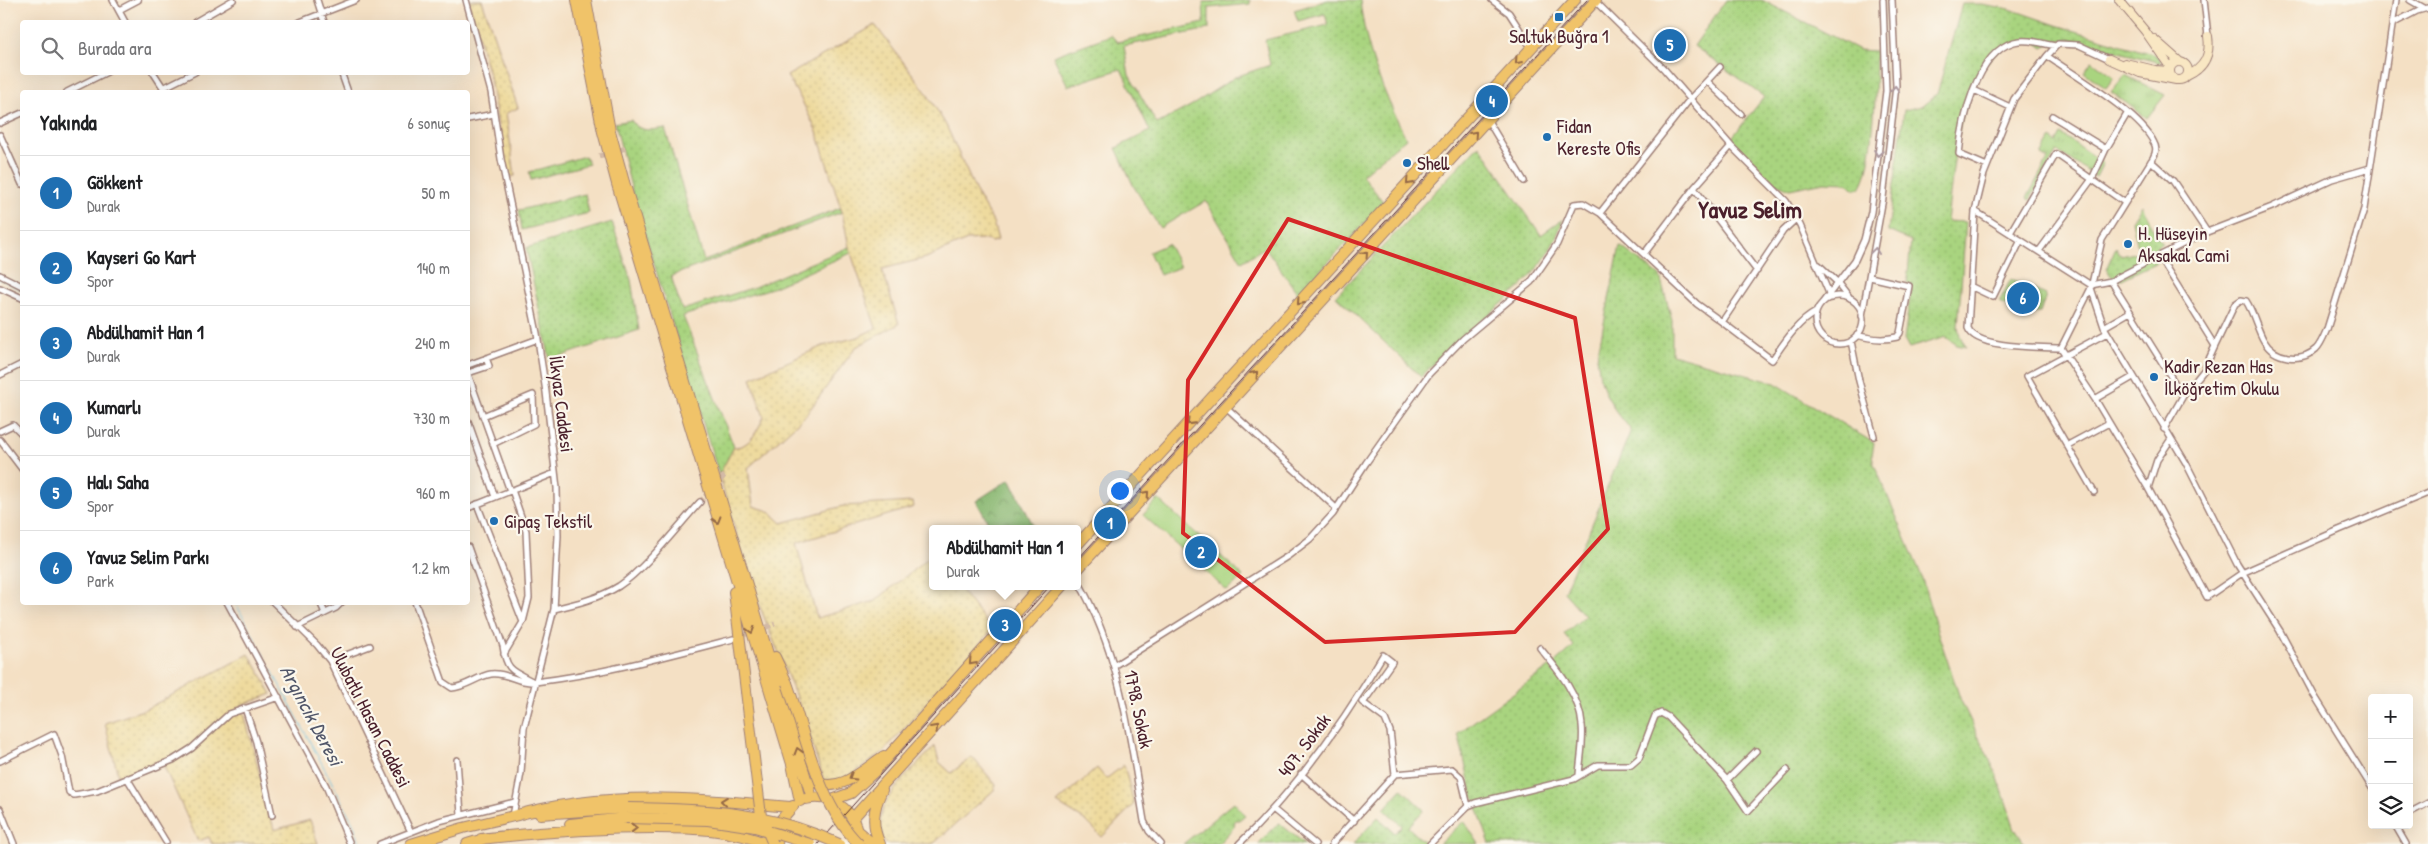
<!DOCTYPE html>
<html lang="tr">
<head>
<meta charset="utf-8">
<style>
	body { margin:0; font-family:"Patrick Hand",sans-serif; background:#f2f2f2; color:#202124 }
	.controls { position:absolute; right:15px; bottom:15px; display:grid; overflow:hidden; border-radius:5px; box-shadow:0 5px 20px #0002 }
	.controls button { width:45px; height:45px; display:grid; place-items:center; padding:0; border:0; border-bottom:1px solid #e0e0e0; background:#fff; color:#202124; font:25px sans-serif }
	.you { position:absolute; left:1119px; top:490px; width:18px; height:18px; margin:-12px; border:4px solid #fff; border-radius:50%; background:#1a73e8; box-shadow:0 0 0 8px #1a73e833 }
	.badge { display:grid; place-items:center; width:32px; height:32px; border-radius:50%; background:#1f6fb2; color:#fff; font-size:16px; font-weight:700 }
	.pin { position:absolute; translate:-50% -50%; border:2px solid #fff; box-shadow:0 1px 5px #0006 }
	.popup { position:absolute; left:929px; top:525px; width:152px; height:65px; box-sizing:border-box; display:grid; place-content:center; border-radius:5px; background:#fff; filter:drop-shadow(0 1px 4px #0005); font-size:16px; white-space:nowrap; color:#757577 }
	.popup b { font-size:19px; color:#202124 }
	.popup::after { content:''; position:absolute; left:50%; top:100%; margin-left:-10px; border:10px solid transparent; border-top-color:#fff }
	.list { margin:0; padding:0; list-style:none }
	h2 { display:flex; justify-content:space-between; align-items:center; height:65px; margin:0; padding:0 20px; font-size:21px }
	h2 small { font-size:16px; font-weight:400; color:#757577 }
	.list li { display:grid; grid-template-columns:32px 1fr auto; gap:15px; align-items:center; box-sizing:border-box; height:75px; padding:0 20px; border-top:1px solid #e0e0e0 }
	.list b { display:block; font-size:19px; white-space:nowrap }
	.list p { margin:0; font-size:16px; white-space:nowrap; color:#757577 }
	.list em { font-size:16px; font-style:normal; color:#757577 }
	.icon { flex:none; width:28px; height:28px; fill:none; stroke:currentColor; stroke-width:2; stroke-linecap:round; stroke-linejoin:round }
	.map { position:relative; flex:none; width:2428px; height:844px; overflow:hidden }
	.search { position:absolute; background:#fff; box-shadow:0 5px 20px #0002; left:20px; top:20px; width:450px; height:55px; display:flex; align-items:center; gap:12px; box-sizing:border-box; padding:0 18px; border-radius:5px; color:#757577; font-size:19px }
	.panel { position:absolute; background:#fff; box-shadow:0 5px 20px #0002; left:20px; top:90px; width:450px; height:515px; border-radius:5px }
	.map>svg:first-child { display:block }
	.grass { fill:url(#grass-dots); stroke:#7a7a55 }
	.forest { fill:url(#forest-crowns); stroke:#686a4c }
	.sand { fill:url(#sand-dots); stroke:#9c7c64 }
	.park { fill:url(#park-tufts); stroke:#7a7a55 }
	.pitch { fill:#a9d47f; stroke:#7a7a55 }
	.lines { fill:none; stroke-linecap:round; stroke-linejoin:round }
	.stream { stroke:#62bee0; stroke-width:1 }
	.street-tunnel { stroke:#d2b9a5; stroke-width:5; stroke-dasharray:5 2.5; stroke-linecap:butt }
	.street-casing { stroke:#9f8078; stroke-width:8 }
	.secondary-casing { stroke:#9f8078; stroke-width:10 }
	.highway-casing { stroke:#9f8078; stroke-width:12 }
	.street { stroke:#fff; stroke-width:5 }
	.secondary { stroke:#f9e7c3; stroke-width:8 }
	.highway { stroke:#f0c369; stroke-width:10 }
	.tram { stroke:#4a1f2b; stroke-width:1 }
	.highway-bridge-casing { stroke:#9f8078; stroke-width:12; stroke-linecap:butt }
	.highway-bridge { stroke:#f0c369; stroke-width:10 }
	.oneway { stroke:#956947 }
	.oneway2 { stroke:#ae9aa0 }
	.marked { fill:none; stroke:#d62828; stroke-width:4; stroke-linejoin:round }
	.poi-dot { fill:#1f6fb2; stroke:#fbf7ec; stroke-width:2 }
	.labels { text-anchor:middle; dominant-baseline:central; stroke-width:4.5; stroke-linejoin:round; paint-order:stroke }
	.poi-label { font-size:19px; fill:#4a1f2b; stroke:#fbf7ec; text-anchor:start }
	.street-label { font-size:19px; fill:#4a1f2b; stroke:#fbf7ec }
	.water-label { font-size:20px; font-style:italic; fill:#52576a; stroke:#fbf7ec }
	.district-label { font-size:24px; font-weight:bold; fill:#4a1f2b; stroke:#fbf7ec }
</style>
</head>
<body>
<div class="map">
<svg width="2428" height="844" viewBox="0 0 2428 844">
	<defs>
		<pattern id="grass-dots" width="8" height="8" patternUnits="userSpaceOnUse" patternTransform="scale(1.25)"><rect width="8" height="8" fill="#a9d47f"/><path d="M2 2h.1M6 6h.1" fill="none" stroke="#93b66e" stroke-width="1.8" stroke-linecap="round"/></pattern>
		<pattern id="forest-crowns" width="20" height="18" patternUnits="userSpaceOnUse" patternTransform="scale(1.25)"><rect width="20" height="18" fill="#86b66e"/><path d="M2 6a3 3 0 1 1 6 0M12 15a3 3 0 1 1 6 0" fill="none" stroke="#70935b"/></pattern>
		<pattern id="sand-dots" width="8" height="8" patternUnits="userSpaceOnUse" patternTransform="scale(1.25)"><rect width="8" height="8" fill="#eeda9e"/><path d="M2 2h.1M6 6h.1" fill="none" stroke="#cebb88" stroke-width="1.8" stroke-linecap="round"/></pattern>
		<pattern id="park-tufts" width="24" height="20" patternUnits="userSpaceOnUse" patternTransform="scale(1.25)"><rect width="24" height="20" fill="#a9d47f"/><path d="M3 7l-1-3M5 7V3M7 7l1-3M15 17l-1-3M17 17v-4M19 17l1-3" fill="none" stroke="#93b66e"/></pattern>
	</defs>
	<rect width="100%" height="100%" fill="#fbf7ec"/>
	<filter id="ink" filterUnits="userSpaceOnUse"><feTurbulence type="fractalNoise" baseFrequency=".02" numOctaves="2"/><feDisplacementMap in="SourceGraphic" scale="10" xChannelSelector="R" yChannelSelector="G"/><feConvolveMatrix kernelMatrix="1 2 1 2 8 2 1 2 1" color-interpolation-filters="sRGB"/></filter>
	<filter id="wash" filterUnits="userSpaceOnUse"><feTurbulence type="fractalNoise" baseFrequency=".0096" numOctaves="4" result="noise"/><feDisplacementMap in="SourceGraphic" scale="20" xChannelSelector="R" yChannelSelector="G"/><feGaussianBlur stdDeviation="1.12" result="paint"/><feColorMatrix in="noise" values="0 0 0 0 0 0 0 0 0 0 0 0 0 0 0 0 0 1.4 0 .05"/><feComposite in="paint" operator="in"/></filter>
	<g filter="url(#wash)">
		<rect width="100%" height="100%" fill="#f4e0c4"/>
		<path class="grass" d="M1250,0V4L1209,8V29L1124,46L1129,75L1157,124L1194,104L1235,77L1270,65L1265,40L1328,25L1325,14L1298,21L1294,10L1328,0H1360C1365,50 1384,93 1406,138L1362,175L1384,203L1298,294L1265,247L1242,262L1206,201L1160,228L1134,187L1116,148L1150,131L1121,69L1068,86L1053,56L1111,35L1117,42L1204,23L1203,2Z
			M1726,0H1762L1859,50L1876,51C1876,79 1875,168 1860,188L1854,189L1848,183L1824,182L1790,189L1775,183L1730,140L1764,97L1694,46Z
			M1962,4H1981L2010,9L2056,25L2159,56L2161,63L2070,39L2056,41L2043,48L2034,41C2026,42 2015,42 2008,46C1956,71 1954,170 1947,221L1966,222L1958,326L1960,336L1966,347L1957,345L1946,337L1909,348L1904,339L1911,290V285L1907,283L1911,241L1888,231L1904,110L1922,106L1937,94Z
			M631,120C639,133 652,130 665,128L704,261L840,208L842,212L671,276L682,310L752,288L849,247L851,253L772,288L683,316L734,447L719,475L634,199L615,123Z
			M1479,145L1541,235L1563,219C1546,274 1510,296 1468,332C1452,346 1436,361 1421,377L1336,296Z
			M585,156L589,164L531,180L529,172Z
			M585,194L589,213L522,230L519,210Z
			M2142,205L2152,228L2162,243L2156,247L2163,259L2116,282L2106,269L2116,247L2121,256L2139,252L2132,221Z
			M612,222L631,280L639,330L550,360L526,248Z
			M1168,244L1180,267L1160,275L1149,252Z
			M1620,246L1660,276L1672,320V354L1775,383L1874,443L1872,455L1874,464L1920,572L1937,630L1961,701L1997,775L2015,829L2025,844H1490L1472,793L1458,733L1555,663L1574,646L1564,634L1585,616L1564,592L1631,430L1615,410L1606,394L1600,378L1597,357Z
			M1402,789L1424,810L1408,827L1426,844H1353L1378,817L1395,833L1402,826L1384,809Z
			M1234,802L1245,815L1239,820H1235L1234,827L1218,844H1183Z
			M1279,823L1305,844H1258Z"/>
		<path class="forest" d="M1010,479L1035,529H992L976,501Z"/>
		<path class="sand" d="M468,0H482L518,108L506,113L515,176L507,177L490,78Z
			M875,25L926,92L946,125L978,196L993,222L998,240L992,242L982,239L967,240L926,258L882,269L899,324L856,347L805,416L748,468L753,506L769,511L782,523L843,506L913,502L914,507L796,543L817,618L875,601L932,555V586H958L992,630L883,752L846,779L824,781L801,709L752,587L719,475L734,447C751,447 757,430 764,417L751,378L823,346L858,337L876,328L849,247L842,212L817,132L801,99L787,76Z
			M249,654L272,694L242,705L274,830L310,820L318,844H212L209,837L198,841L161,760L119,779L105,723L146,709Z
			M935,746L939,762L951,773L972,757L996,785L994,790L933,844H886C863,807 913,771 935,746Z
			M1124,765L1134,804L1102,837L1086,821L1057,803L1097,768L1106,779Z"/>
		<path class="park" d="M2125,75L2165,95L2147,118L2111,92Z
			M2061,134L2103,163L2096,177L2057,151L2030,200L2027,198L2048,159L2041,155L2051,139L2056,143Z
			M2011,279L2046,295L2040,313H2024L1999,302Z
			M1464,821L1479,844H1439Z"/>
		<path class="pitch" d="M2092,61L2114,77L2106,88L2084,72Z
			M1158,499L1243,576L1227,591L1143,515Z"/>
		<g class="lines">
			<path class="stream" d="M0,279L22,290
				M235,602L329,777L354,825L360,843"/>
		</g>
	</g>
	<g filter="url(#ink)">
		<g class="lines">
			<path class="street-tunnel" d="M599,156L626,148
				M716,485L726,474
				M700,502L710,491
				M738,637L775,624"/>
			<g class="street-casing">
				<path id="street" d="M113,0L125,22
					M317,0L324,22
					M466,0L491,92L501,159L537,333L546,392L557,488L558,536L554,609L524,728L521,773L513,816
					M1492,0L1509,13L1531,47
					M2204,0L2208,36
					M2410,0L2424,8
					M1595,1L1664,69L1731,146L1786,201L1800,225L1831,298
					M119,10L138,0
					M195,22L233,0
					M300,22L356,0
					M2394,23L2417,11L2428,8
					M2047,56C2075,76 2140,113 2154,143C2157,148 2156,153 2153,158L2102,240L2091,288L2104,327L2186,463L2237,564L2280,631L2314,695L2372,788
					M153,72L166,92
					M341,72L348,92
					M1707,81L1741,114
					M163,88L195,72
					M1974,90L2010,107
					M67,92L107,72
					M2052,116L2106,149
					M468,119L494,114
					M1487,119L1524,181
					M0,123L22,113
					M0,135L22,184
					M2151,161L2173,181L2207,232L2272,207L2332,179L2370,168
					M1987,166L1959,154C1962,121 1976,53 2014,42C2027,38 2043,44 2056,46
					M1694,188L1757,271
					M1975,211L2091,285L2111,281L2183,396L2164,429
					M1600,213L1690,99L1720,67
					M1797,218L1783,231L1722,322L1772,360C1784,343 1797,322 1816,312
					M2010,233L2056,154L2124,202
					M2039,251L2092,179L2106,149L2127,114
					M1644,254L1694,188L1731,146
					M2159,256L2207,232
					M1819,265L1837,282L1850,299
					M0,275L22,286
					M2111,281L2159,256L2215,346L2204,370L2183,396
					M1970,286L1993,297L2021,240
					M0,288L22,298
					M2091,288L2061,348C2040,347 1976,349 1968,328L1975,211L1984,174L2014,99L2047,56L2058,44L2079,45L2109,59
					M1815 320a24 24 0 1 1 48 0a24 24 0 1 1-48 0Z
					M1823,302L1855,260L1864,240L1871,212L1886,91L1883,0
					M1862,316L1883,198L1896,86L1892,0
					M2104,327L2130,312
					M1857,335C1870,339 1885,340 1897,337L1900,333L1909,286L1870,277
					M1851,341L1859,381L1874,436
					M2215,346L2235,304L2241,300L2246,301C2254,313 2257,329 2264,341C2274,359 2301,363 2316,349C2321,344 2324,336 2327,329L2364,209L2396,0
					M2061,348L2095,399L2148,488L2207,597L2242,573L2339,530L2428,493
					M468,365L538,339
					M468,373L489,366L486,358
					M468,374L510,491
					M0,375L22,364
					M2095,399L2133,377
					M1226,407L1336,508
					M483,416L533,395L534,424L493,444
					M468,421L495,497
					M0,431L13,425L22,434
					M0,440L22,469
					M2068,445L2109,423
					M2148,488L2157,460L2171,439
					M512,490L526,531L529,598L523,622
					M2094,492L2027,376L2107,333
					M477,504L523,622L504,654
					M468,508L555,473
					M468,547L503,646C506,671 513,671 534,682
					M1078,581C1121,655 1130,738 1144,821L1149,831L1161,844
					M227,602L326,786L350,844
					M273,602L317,645L330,661L411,832
					M320,602L325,613
					M415,602L443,682L452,688C466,687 478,676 491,674C507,672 519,684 535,682C602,674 668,656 733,639
					M554,609C575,604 600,598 619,586C646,568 678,526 700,502
					M297,627L336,608L342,602
					M1540,648C1558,670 1580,696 1582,725C1584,741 1580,759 1579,775
					M330,661L370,646
					M1115,665L1288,556L1310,539L1333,514L1366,463L1429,374L1463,339L1531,282L1557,244L1574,204L1583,203L1600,213L1697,304L1722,322
					M1362,702L1385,719L1390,731L1395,774
					M245,708L256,742L272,815
					M457,760L461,814
					M0,761L54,734L62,756L69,792L74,795L97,791L173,760L192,748L229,714L279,697
					M1301,774L1354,821
					M1395,774L1452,769L1461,777L1468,806
					M127,778L166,842
					M1727,780L1756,751
					M0,809L14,844
					M1274,810L1315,844
					M2409,813L2428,803
					M2395,825L2406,844
					M380,844L439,821L515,802
					M1239,844C1296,789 1343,723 1383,655L1392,662L1363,703
					M1332,844L1395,774
					M1430,844L1468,806L1475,803L1574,779L1598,765H1631L1639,758L1655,716L1661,713L1668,717L1727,780L1748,811L1787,770"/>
			</g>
			<g class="secondary-casing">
				<path id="secondary" d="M2119,0L2145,31L2170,67
					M2154,39L2180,62
					M2109,59L2140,73L2176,80
					M2170 71a9 9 0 1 1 18 0a9 9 0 1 1-18 0Z
					M2125,63L2155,70L2170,71
					M2187,76C2204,68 2211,56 2208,36"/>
			</g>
			<g class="highway-casing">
				<path id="highway" d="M577,0L603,132L617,184L792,764L800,801
					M586,0L610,131L624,182L812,798
					M1078,544L1575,0
					M1078,569L1596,0
					M734,592L746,691
					M775,657L787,683
					M815,782C840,794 864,769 884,756
					M806,799C834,793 861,814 857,844
					M832,800L851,793L875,771L1040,586
					M540,814L628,808
					M513,816C604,790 697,798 790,807
					M853,818L1062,586
					M570,824L626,818
					M857,831L873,844
					M481,839C539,832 596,828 655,828C693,828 732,829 767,844
					M411,844L463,828L518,815
					M467,844L487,838
					M777,844L780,821L793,806
					M880,844C871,825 873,809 882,790"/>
			</g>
			<use href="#street" class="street"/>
			<use href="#secondary" class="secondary"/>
			<use href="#highway" class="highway"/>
			<path class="tram" d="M1078,559L1587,0
				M818,844L1050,586"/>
			<g class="highway-bridge-casing">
				<path id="highway-bridge" d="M787,683C806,736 818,804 859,844
					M746,691L761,816L773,844
					M628,808C706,809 767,811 839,844
					M626,818L708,820L755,827L810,844"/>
			</g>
			<use href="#highway-bridge" class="highway-bridge"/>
		</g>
		<defs><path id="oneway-chevron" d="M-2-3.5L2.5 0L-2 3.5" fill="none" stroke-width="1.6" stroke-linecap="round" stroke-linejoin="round" transform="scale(1.25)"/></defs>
		<g class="oneway">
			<use href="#oneway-chevron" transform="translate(1518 61) rotate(132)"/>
			<use href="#oneway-chevron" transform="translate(1474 134) rotate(-48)"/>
			<use href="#oneway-chevron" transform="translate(1409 182) rotate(132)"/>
			<use href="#oneway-chevron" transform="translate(1365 254) rotate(-48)"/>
			<use href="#oneway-chevron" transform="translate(1300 302) rotate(132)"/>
			<use href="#oneway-chevron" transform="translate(1255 374) rotate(-48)"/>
			<use href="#oneway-chevron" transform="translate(1190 422) rotate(133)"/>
			<use href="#oneway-chevron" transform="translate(1146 494) rotate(-48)"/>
			<use href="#oneway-chevron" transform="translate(717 520) rotate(73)"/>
			<use href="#oneway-chevron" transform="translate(751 630) rotate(73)"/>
			<use href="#oneway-chevron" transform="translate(972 662) rotate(132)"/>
			<use href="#oneway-chevron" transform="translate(935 728) rotate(-48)"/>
			<use href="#oneway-chevron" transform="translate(798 751) rotate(-107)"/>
			<use href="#oneway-chevron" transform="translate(852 777) rotate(148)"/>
			<use href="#oneway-chevron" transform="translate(724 801) rotate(-174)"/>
			<use href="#oneway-chevron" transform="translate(634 828)"/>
		</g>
		<g class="oneway2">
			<use href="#oneway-chevron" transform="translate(1895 89) rotate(-86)"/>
			<use href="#oneway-chevron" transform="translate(1878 153) rotate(99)"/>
			<use href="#oneway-chevron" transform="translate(1875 251) rotate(-83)"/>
		</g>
	</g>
	<path class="marked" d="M1288,219L1575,318L1608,529L1515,632L1325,642L1183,533L1188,380Z"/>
	<g class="poi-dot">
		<rect x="1554" y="12" width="10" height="10" rx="2.5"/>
		<circle cx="1547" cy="137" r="5"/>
		<circle cx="1407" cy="163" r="5"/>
		<circle cx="2128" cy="244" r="5"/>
		<circle cx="2154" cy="377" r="5"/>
		<circle cx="494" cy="521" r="5"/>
	</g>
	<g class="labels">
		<g class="poi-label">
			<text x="1559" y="36" text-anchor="middle">Saltuk Buğra 1</text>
			<text x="1557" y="126">Fidan<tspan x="1557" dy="22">Kereste Ofis</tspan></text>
			<text x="1417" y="163">Shell</text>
			<text x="2138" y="233">H. Hüseyin<tspan x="2138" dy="22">Aksakal Cami</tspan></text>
			<text x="2164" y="366">Kadir Rezan Has<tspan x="2164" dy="22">İlköğretim Okulu</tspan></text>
			<text x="504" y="521">Gipaş Tekstil</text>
		</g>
		<g class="street-label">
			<text transform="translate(562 404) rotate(83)">İlkyaz Caddesi</text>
			<text transform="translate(1139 709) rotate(78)">1798. Sokak</text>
			<text transform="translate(371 717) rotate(63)">Ulubatlı Hasan Caddesi</text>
			<text transform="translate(1304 745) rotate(-53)">407. Sokak</text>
		</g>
		<g class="water-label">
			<text transform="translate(312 715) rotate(62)">Argıncık Deresi</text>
		</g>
		<g class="district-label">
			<text x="1750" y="209">Yavuz Selim</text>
		</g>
	</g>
</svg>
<div class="controls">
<button>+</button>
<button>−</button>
<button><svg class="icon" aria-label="layers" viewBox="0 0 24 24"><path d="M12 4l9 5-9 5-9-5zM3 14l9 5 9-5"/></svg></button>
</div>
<div class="you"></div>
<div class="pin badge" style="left:1110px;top:523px">1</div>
<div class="pin badge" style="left:1201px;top:552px">2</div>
<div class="pin badge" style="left:1005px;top:625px">3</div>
<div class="popup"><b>Abdülhamit Han 1</b>Durak</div>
<div class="pin badge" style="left:1492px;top:101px">4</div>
<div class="pin badge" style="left:1670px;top:45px">5</div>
<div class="pin badge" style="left:2023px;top:298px">6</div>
<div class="search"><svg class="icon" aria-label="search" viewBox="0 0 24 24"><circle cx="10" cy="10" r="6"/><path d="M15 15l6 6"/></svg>Burada ara</div>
<section class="panel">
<h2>Yakında<small>6 sonuç</small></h2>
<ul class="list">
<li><span class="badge">1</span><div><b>Gökkent</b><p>Durak</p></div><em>50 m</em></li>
<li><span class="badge">2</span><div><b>Kayseri Go Kart</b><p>Spor</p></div><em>140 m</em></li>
<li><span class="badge">3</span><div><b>Abdülhamit Han 1</b><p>Durak</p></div><em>240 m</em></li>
<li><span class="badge">4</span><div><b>Kumarlı</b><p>Durak</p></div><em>730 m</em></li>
<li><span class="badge">5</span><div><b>Halı Saha</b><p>Spor</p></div><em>960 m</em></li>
<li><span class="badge">6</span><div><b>Yavuz Selim Parkı</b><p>Park</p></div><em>1.2 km</em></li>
</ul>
</section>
</div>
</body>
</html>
